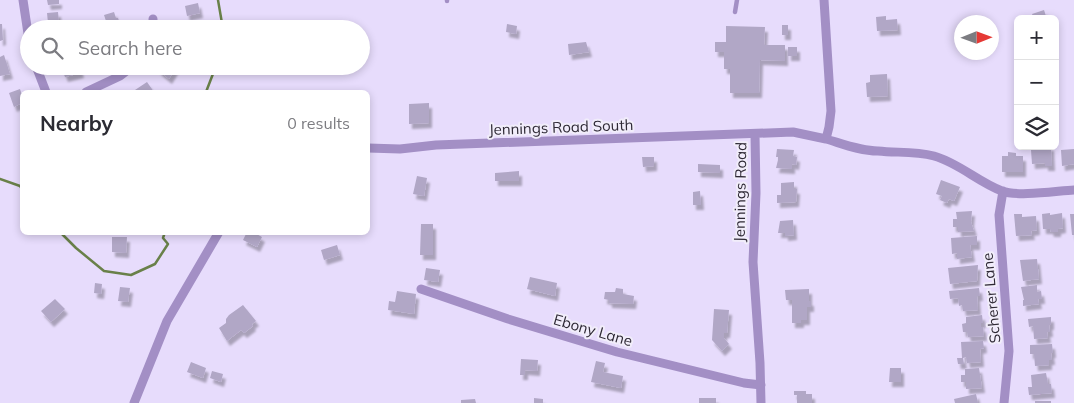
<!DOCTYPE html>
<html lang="en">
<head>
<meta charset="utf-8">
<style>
	body { margin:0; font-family:Mulish,sans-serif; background:#f7f7f7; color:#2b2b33 }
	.controls { position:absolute; right:15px; top:15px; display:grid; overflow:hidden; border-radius:8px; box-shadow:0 2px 8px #0003 }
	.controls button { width:45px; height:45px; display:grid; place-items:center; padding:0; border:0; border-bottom:1px solid #e1e1e2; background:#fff; color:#2b2b33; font:25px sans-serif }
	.compass { position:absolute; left:954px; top:15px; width:45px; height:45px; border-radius:50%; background:#fff; box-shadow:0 2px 8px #0003; rotate:89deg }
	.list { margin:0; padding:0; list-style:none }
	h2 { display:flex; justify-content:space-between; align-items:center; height:65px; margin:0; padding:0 20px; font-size:21px }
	h2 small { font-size:16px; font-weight:400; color:#7c7c81 }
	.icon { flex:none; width:28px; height:28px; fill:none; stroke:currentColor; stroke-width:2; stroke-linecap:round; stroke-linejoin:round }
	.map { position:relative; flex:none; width:1074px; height:403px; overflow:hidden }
	.search { position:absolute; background:#fff; box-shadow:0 2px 8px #0003; left:20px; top:20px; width:350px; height:55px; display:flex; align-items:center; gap:12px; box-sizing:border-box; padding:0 18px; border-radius:28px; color:#7c7c81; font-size:19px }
	.panel { position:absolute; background:#fff; box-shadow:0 2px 8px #0003; left:20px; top:90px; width:350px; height:145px; border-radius:8px }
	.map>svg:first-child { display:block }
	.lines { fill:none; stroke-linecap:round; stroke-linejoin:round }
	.stream { stroke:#698049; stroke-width:2.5 }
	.building { fill:#b1a7c6; filter:url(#shadow) }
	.lane { stroke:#a38fc5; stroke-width:4.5 }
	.street { stroke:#a38fc5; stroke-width:9 }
	.labels { text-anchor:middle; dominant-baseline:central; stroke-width:4; stroke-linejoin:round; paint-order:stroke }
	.street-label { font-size:15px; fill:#2e2935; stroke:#f1edfa }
</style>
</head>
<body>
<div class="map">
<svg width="1074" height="403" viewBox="0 0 1074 403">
	<defs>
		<filter id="shadow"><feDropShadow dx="3" dy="5" stdDeviation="1" flood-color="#0004"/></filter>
	</defs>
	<rect width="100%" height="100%" fill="#e7dcfc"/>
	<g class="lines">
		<path class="stream" d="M218,0L223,29
			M206,92L216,66
			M0,179L20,186L22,189
			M60,232L76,248L104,271L131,275L155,264L168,244L163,238L165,232"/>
	</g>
	<path class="building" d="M47,0H59V4L48,5Z
		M198,3L200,13L187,16L185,6Z
		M1044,10L1047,19H1034L1032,14Z
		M58,12L59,22L48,23L47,13Z
		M114,12L116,18H118L121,27L125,26L126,29H111L108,21H106L104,15Z
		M886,16V20L897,19L898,30L877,31L876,17Z
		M0,24H2L3,40L0,41Z
		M507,24L517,26L516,34L506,32Z
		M782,25H788V35H782Z
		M726,26L765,27L764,45H785V61L760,60L759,93H730V69H724V52H715V42H726Z
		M586,42L589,52L569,55L568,44Z
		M788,47H797V56H788Z
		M4,55L10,74L0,76V57Z
		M61,66H79L81,73L65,77Z
		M161,66H177L169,79L158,70Z
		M887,74L888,96L867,97L866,83L870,82V75Z
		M147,82L154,92H136L135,90Z
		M20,89L22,95V103L14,107L9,93Z
		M429,103V123L409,124V104Z
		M1036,146H1051L1052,166H1045V163L1032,164L1031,150L1036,149Z
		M777,149L794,150L793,156L797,157L796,165L792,164V169L776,168L778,160V157H776Z
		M1074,149V164L1062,166L1061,150Z
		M1008,152L1016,153V156H1023V172H1002V156H1008Z
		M642,157H654V166L643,167Z
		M698,164L720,165V173L698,172Z
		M519,171V181H495V173Z
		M417,176L427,178L424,196L413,194Z
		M941,180L960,187L954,201L949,199L947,203L940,200L942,196L936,194Z
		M794,182V189H797L796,202L777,203V195H781V183Z
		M700,191L701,205H693V192Z
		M972,211L971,222L974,231L958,232V227H953V219H957L956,212Z
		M1050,213V215L1062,213L1063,228L1058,229V232H1051L1050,229H1043L1042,214Z
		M1014,214H1022V217L1036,216L1037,230L1031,231L1032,235L1016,236Z
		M1070,214H1074V235H1072Z
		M793,220L794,235L785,236V233H778L780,221Z
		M421,224H433V255H420Z
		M247,232H253L262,237L257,247L243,240Z
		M977,236V245H970L972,257L957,259V253L952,254L951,238Z
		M112,237H127L126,253L112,252Z
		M337,245L340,255L324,260L321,250Z
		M1037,259L1039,279L1023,281L1020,260Z
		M978,265L977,281L950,284L948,268Z
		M426,268L440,270L438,282L424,280Z
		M530,277L557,283L555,296L527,289Z
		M95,283L102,284L101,294L94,293Z
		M1037,285V292L1041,291L1042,299H1038L1039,304L1023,306V300H1024L1021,287Z
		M120,287L130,288L128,302L118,301Z
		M616,288L623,289V294L634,296L633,304L609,303V300L604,299L605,292H615Z
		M979,288L980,296H977L978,310L963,311L962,305L959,306L958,298L950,299L949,291Z
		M809,289V301H811V307H807V320H801V323H792V300H786L785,290Z
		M397,291L416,294L414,314L388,310L389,301L395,302Z
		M55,299L65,309L51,322L41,311Z
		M243,305L256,321L252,324L253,326L244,333L241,330L227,341L219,328L226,323V319L229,315Z
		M714,309L729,310L727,333H724V338L729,344L722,351L712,340Z
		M982,315L983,323H981V327H983L984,336L968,337L967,332H963L962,324L966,323V317Z
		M1051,317V325H1049L1050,332H1047L1048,338L1034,339L1033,326L1029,327L1028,319Z
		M983,341L984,348L980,349L981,362L967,363L966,357L963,358L964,364H958L957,358H962L961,342Z
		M1052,344L1053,353H1051L1052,360H1049V365L1035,366L1034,354H1030V345Z
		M521,359L538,360L537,371L525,370V375H520Z
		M596,361L605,363L603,372L623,376L621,388L591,382Z
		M191,362L206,368L203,378L187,372Z
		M890,368H901V382H889Z
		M979,368L982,388L966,389V382H961V375H965V369Z
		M212,371L223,374L221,382L210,378Z
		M1046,373L1048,384H1051L1052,393L1029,395L1028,387H1032L1031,375Z
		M794,391H806V394H812V403H797V395H794Z
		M976,394L978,403H955L954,399Z
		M534,398L543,399V403H534Z
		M699,398H716V403H699Z
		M475,399L476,403H461V400Z
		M1035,401H1051V403H1035Z"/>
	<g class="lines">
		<path class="lane" d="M447,1V0
			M735,12L737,0"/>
		<path class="street" d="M23,0L29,40
			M153,19V29
			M36,66L46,92
			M86,92L120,76L133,66
			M755,134L756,193L753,262L760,363L761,403
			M826,139C843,144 860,151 878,151C897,153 914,151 934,156C959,163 978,182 1002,191C1018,197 1056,191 1074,190
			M368,148L400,149L436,145L793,132L826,139L829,127L831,111L824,0
			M1003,191L999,215L1009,351L1004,403
			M421,289L508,319L617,352L744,383L761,385
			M134,403L167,321L219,232"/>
	</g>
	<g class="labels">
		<g class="street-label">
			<text transform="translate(561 127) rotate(-2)">Jennings Road South</text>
			<text transform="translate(740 192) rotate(-89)">Jennings Road</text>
			<text transform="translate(991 298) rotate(-95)">Scherer Lane</text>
			<text transform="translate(593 330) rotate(16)">Ebony Lane</text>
		</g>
	</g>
</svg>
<div class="controls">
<button>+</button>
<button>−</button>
<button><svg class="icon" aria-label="layers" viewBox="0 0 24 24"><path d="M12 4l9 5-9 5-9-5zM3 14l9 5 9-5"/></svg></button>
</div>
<svg class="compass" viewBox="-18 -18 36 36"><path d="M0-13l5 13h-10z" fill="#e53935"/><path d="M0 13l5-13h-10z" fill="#7c7c81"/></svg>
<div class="search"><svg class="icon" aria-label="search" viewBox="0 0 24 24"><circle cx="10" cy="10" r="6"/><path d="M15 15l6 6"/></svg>Search here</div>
<section class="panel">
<h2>Nearby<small>0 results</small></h2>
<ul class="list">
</ul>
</section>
</div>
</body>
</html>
